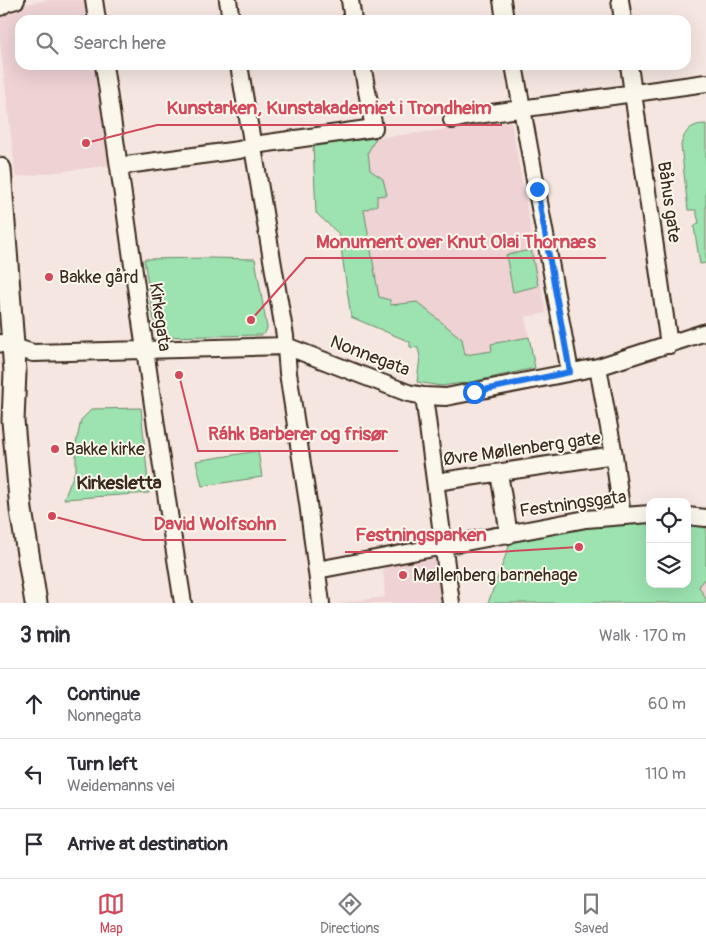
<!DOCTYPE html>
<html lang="en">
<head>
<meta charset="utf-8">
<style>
	body { margin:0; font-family:Pangolin,sans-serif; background:#f2f2f3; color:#2b2b33 }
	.controls { position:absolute; right:15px; bottom:15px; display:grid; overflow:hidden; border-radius:10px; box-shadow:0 5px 20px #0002 }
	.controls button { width:45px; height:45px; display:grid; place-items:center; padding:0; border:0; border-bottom:1px solid #e1e1e2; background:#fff; color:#2b2b33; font:25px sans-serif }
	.stop { position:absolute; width:15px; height:15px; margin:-11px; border:4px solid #1a73e8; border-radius:50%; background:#fff }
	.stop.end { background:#1a73e8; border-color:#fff; box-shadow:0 1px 5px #0008 }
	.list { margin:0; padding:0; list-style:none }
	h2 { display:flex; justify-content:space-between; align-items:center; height:65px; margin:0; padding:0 20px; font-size:21px }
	h2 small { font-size:16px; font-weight:400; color:#7c7c81 }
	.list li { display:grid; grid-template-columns:32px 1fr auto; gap:15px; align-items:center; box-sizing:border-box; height:70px; padding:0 20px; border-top:1px solid #e1e1e2 }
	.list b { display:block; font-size:19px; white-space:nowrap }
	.list p { margin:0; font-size:16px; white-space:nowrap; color:#7c7c81 }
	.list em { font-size:16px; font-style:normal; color:#7c7c81 }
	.icon { flex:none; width:28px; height:28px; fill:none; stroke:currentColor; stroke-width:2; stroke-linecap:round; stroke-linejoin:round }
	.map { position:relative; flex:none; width:706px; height:603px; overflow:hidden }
	.search { position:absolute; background:#fff; box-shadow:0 5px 20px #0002; left:15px; right:15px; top:15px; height:55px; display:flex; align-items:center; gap:12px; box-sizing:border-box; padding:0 18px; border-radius:15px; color:#7c7c81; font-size:19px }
	.sheet { height:275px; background:#fff }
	nav { display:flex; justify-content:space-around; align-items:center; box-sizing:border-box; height:70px; border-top:1px solid #e1e1e2; background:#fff; font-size:14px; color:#7c7c81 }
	nav a { display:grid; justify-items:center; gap:2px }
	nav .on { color:#d1495b }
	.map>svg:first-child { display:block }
	.built { fill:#eed2d4 }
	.green { fill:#9ce3b0; stroke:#6c8667 }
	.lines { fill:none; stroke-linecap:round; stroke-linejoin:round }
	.minor-casing { stroke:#3b2a1e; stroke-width:20 }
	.major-casing { stroke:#3b2a1e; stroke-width:25 }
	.minor { stroke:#fbf7ec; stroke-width:16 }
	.major { stroke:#fbf7ec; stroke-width:21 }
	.route { stroke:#1a73e8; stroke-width:6 }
	.poi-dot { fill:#d1495b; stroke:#fbf7ec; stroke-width:2 }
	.labels { text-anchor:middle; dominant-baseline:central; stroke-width:4; stroke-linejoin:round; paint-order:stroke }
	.street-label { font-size:18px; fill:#3b2a1e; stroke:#fbf7ec }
	.poi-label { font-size:18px; fill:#3b2a1e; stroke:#fbf7ec; text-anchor:start }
	.neighbourhood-label { font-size:19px; font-weight:bold; fill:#3b2a1e; stroke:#fbf7ec }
	.leader { fill:none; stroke:#d1495b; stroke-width:2 }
	.callout-dot { fill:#d1495b; stroke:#fbf7ec; stroke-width:2 }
	.callout-label { font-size:19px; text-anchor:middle; font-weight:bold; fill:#d1495b; stroke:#fbf7ec; stroke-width:4; stroke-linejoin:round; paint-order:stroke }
</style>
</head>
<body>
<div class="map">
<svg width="706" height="603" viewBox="0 0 706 603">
	<rect width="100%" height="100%" fill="#f5e6e1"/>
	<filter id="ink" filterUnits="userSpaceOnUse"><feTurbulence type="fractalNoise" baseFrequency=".02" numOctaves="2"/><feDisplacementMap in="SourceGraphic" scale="10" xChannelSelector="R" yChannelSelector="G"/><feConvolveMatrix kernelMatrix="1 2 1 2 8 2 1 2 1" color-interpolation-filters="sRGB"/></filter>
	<g filter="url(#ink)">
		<path class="built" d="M48,0H87L89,10L86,14L87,20H20V65H94L106,146L110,150L112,165L16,177L0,42V12L5,8Z
			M511,122L546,313L525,317L529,337L492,344V351L465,355L391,306L390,300L379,297L364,210L377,205L376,196L386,195L383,179L370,171L368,152L376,138Z
			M438,553L442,603H337L385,597L383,562Z
			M706,560V603H695Z"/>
		<path class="green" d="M706,124V263L700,264L694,227L699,223L696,210H688L681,145C685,131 690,124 706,124Z
			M376,138L368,152L370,170L383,179L387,195L377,196V205L364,210L379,297L390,300L391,305L417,302L462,339L465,355L492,351L491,344L529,337L535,368L471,382L441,386L417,382L420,357L418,348L410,347V342L351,317L339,234L316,213L313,145Z
			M531,250L538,286L513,292L506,255Z
			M209,258L255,259L267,328L265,333L262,335L162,337L156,334L144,259Z
			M141,408L149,493L64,499L76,469V444L81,420L92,409Z
			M258,451L262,477L202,486L196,461Z
			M650,516V584H687V522L691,525L706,526V579L703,580L699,587L706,599V603H488L514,533Z"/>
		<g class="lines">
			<g class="minor-casing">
				<path id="minor" d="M94,0L97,20
					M228,0L231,20
					M350,0L353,20
					M502,0L505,20
					M620,0L623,20
					M0,7L6,3L16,0
					M104,65C131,244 154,424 183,603
					M239,65L285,336L288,373L308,503L321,603
					M514,65L570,372
					M629,65L669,345
					M452,120L470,116L706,83
					M119,166L239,150L261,144L374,128L362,65
					M0,343L33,353L286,346L408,393L424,396L446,397L598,367L706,332
					M598,367L614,455L622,516
					M424,396L451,603
					M499,473L509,535
					M436,482L614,455
					M687,516L706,518
					M317,570L586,519L650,514"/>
			</g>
			<g class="major-casing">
				<path id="major" d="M0,169L15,372L13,421L21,510L36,603"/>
			</g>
			<use href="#minor" class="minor"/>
			<use href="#major" class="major"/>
		</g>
	</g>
	<g class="lines" filter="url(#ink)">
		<path class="route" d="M474,392L570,372L537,189"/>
	</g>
	<g class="poi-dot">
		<circle cx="49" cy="277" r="5"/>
		<circle cx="55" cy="449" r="5"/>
		<circle cx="403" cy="575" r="5"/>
	</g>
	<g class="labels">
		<g class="street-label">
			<text transform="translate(669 202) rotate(82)">Båhus gate</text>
			<text transform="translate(160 317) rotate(82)">Kirkegata</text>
			<text transform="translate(370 356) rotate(21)">Nonnegata</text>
			<text transform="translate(522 449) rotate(-8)">Øvre Møllenberg gate</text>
			<text transform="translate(573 504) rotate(-8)">Festningsgata</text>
		</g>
		<g class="poi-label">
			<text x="59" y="277">Bakke gård</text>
			<text x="65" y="449">Bakke kirke</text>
			<text x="413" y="575">Møllenberg barnehage</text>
		</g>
		<g class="neighbourhood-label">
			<text x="119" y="483">Kirkesletta</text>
		</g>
	</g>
	<path class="leader" d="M86 143L157 125H502M251 320L306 258H606M179 375L198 451H398M52 516L143 540H286M579 547L496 552H345"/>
	<g class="callout-dot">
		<circle cx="86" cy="143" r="5"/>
		<circle cx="251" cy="320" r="5"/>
		<circle cx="179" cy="375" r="5"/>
		<circle cx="52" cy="516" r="5"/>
		<circle cx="579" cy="547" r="5"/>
	</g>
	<g class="callout-label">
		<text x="329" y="114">Kunstarken, Kunstakademiet i Trondheim</text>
		<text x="456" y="248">Monument over Knut Olai Thornæs</text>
		<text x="298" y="440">Ráhk Barberer og frisør</text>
		<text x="215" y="530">David Wolfsohn</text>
		<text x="421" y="541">Festningsparken</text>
	</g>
</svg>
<div class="controls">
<button><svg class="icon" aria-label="locate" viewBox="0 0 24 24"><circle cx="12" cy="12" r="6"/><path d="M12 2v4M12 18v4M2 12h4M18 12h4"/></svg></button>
<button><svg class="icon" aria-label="layers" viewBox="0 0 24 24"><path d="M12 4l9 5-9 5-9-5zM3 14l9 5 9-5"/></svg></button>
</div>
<div class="stop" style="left:474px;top:392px"></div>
<div class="stop end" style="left:537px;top:189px"></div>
<div class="search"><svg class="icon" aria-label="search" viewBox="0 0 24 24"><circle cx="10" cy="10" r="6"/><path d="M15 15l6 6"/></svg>Search here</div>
</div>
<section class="sheet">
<h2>3 min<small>Walk · 170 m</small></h2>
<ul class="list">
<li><svg class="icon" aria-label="ahead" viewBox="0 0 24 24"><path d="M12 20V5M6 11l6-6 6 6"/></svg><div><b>Continue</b><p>Nonnegata</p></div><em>60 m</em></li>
<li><svg class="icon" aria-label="left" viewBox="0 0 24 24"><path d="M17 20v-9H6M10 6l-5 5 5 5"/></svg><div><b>Turn left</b><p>Weidemanns vei</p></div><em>110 m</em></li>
<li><svg class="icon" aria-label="arrive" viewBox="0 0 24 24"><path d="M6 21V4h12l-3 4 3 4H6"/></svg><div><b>Arrive at destination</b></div></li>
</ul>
</section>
<nav>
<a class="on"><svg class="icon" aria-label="map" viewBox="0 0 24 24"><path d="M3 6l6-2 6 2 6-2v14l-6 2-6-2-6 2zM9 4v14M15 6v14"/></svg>Map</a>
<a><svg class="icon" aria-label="directions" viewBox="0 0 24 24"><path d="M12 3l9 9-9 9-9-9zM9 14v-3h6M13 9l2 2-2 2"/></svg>Directions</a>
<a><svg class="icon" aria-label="saved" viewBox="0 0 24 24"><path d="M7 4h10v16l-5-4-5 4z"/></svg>Saved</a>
</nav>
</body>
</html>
